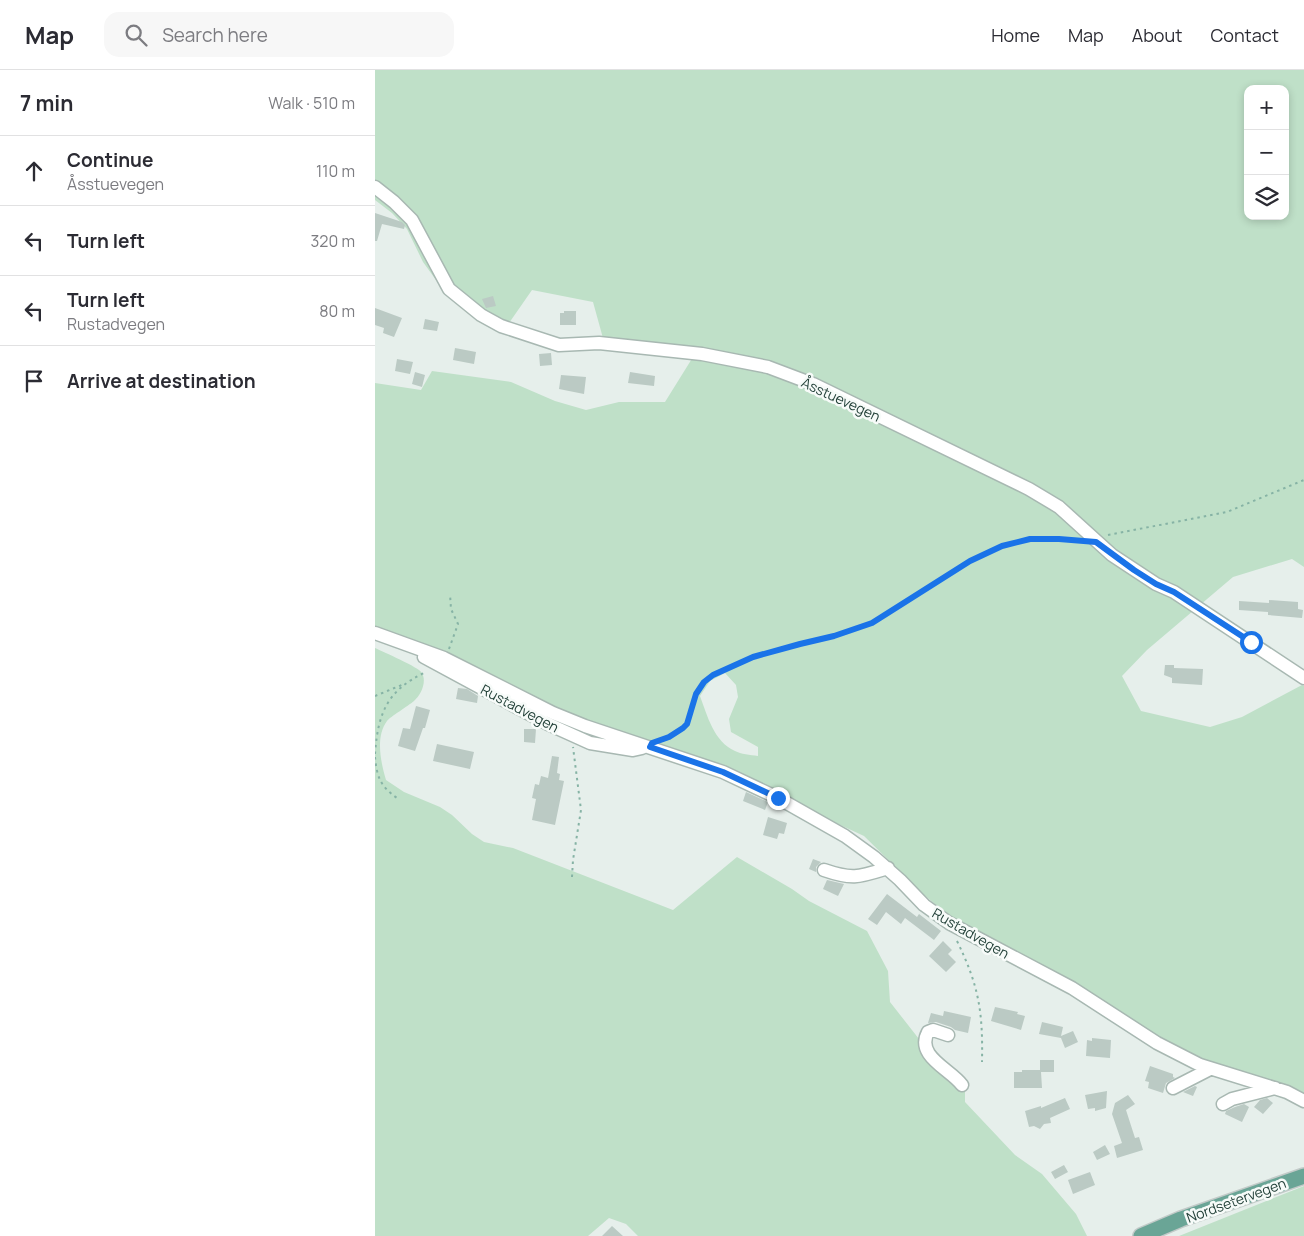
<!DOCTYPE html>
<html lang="en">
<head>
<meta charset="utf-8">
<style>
	body { margin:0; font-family:Manrope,sans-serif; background:#f7f7f7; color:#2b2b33 }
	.controls { position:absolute; right:15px; top:15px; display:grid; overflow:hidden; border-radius:10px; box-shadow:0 2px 8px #0003 }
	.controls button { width:45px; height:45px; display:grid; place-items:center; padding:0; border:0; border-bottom:1px solid #e1e1e2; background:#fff; color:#2b2b33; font:25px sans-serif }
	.stop { position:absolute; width:15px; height:15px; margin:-11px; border:4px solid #1a73e8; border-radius:50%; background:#fff }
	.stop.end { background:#1a73e8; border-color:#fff; box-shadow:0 1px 5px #0008 }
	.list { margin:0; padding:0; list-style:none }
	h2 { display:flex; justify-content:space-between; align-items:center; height:65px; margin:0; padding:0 20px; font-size:21px }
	h2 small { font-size:16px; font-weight:400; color:#7c7c81 }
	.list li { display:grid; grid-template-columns:32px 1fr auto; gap:15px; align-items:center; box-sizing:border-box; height:70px; padding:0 20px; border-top:1px solid #e1e1e2 }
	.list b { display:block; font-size:19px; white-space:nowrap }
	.list p { margin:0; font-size:16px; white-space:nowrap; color:#7c7c81 }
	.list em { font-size:16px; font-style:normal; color:#7c7c81 }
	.icon { flex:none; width:28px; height:28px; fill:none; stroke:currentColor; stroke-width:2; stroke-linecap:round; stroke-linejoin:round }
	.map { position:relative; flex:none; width:929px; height:1166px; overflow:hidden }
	header { display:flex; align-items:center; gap:30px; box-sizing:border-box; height:70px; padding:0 25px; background:#fff; border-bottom:1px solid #e1e1e2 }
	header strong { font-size:24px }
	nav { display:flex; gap:28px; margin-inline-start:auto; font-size:18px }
	.search { width:350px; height:45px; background:#f7f7f7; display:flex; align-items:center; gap:12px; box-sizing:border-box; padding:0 18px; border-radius:15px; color:#7c7c81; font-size:19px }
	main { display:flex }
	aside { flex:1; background:#fff }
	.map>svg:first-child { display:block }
	.green { fill:#bfe0c8; fill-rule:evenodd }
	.building { fill:#bbcac4 }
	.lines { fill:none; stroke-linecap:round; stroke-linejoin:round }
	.minor-casing { stroke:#a8b8b2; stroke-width:15 }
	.major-casing { stroke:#c2cac8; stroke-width:18 }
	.path { stroke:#86b3a5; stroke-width:2; stroke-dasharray:2.5 4; stroke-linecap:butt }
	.minor { stroke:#fff; stroke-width:12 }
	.major { stroke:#6aa596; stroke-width:15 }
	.route { stroke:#1a73e8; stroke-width:6 }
	.labels { text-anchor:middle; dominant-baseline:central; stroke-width:5; stroke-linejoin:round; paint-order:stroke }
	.street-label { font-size:14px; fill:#24423a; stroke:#f7fbf9 }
</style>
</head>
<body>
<header>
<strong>Map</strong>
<div class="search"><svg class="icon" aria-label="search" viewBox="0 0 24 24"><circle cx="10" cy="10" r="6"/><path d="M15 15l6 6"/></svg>Search here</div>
<nav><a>Home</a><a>Map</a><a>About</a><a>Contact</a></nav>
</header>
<main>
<aside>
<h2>7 min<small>Walk · 510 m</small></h2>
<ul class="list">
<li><svg class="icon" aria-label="ahead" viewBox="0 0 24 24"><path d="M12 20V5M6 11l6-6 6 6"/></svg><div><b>Continue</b><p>Åsstuevegen</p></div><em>110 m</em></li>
<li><svg class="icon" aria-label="left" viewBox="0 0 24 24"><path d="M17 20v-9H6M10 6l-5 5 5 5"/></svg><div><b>Turn left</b></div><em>320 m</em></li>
<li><svg class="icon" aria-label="left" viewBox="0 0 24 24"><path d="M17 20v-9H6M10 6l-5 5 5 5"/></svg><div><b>Turn left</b><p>Rustadvegen</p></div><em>80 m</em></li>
<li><svg class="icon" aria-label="arrive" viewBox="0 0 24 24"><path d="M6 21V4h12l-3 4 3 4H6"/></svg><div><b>Arrive at destination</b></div></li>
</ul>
</aside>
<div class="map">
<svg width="929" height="1166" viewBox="0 0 929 1166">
	<rect width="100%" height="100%" fill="#e6efeb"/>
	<path class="green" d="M0,0H929V497L917,489L858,507L772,580L747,606L766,641L835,657L867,647L927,615L929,616V1027L825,992L584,854L548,824L489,766L433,740L364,702L346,694L260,671L204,659L0,558V313L46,320L57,301L136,312L180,331L211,340L244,332H290L318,287L231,279L218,232L157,220L127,263L101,248L66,217L48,192L32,159L17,143L0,130ZM873,19H910V146H873ZM350,603L361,615L363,627L354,649L356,662L383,677V686C375,685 366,684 360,681C339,672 332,645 325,626L335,611Z
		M0,578C8,582 44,597 47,603C52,612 46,625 39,631C33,636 15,647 12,651C0,667 6,693 11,710L29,722L65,737L77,745L97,764L109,772L138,778L298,840L362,787L417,819L434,831L492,861L513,901L515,932L544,969L590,1010V1032L640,1085L667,1104L701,1144L712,1166H263L251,1154L234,1148L213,1166H0Z
		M929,1116V1166H804Z"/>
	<path class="building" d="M0,143L27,152L30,155L29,159L7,154L2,171H0Z
		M118,226L121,236L111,238L107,229Z
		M0,238L27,248L19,267L8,263L9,258L0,255Z
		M189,241H201V255H185V243H189Z
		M50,249L64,252L62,261L48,259Z
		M80,278L101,282L99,294L78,290Z
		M176,283L177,295L165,296L164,284Z
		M22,289L38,292L35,304L20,301Z
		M40,302L50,305L47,317L37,314Z
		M255,302L280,306L279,316L253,313Z
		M186,305L211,307L209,324L184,319Z
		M894,530L923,532V539L928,540L927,548L893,545V542L864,540V531L894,533Z
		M790,595H799V598L828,599L827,615L797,613V608L789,605Z
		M83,618L92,619L103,626L102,633L81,629Z
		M41,636L55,640L50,658H48L40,681L23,676L28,658L35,659Z
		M149,659H161L160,673L149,672Z
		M62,674L99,682L95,699L58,691Z
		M177,686L184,687L182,703L185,704L184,710L189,711L180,755L157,750L161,729L157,728L160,714L164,715L166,706L173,708Z
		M371,722L393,732L390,740L368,731Z
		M393,747L412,753L409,764L404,763L402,769L388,765Z
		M438,789L446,792L441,797V802L434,799Z
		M452,810L469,814L463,826L448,819Z
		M512,824L542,847L544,844L566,861L559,870L530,848L526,854L511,842L502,855L493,849Z
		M568,871L577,880L573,884L581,892L571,902L554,886Z
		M620,937L643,942L642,944L650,946L646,960L616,951Z
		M569,941L596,947L593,963L580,960L576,957L561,952L553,953L556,943L568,946Z
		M667,952L688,957L686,966L698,961L703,972L690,978L686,968L664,964Z
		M717,968L736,970L735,988L711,986L712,970L717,971Z
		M665,990H679V1002H666L667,1018H639V1002H647V1000H665Z
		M775,996L798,1004V1007L800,1008L791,1013L788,1023L773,1018L774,1012L770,1011Z
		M820,1016L822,1017L818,1026L808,1022Z
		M732,1021L731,1038L720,1041V1038L713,1039L710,1025Z
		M753,1025L760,1034L751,1040L760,1068L764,1067L768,1080L742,1088L739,1076L747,1073L737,1044L740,1033Z
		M690,1028L695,1039L675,1048L676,1053L669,1054L665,1059L659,1056L654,1057L650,1041L666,1036V1038Z
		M892,1028L898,1033L888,1044L879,1037L885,1030Z
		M869,1034L874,1037L867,1052L850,1044L851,1041L860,1037Z
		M730,1075L735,1084L722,1090L718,1082Z
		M689,1095L693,1102L680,1109L676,1102Z
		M715,1102L720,1115L698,1124L693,1110Z
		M237,1156L248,1166H227Z"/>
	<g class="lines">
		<g class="minor-casing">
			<path id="minor" d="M0,117L19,132L37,150L74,219L106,245L126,256L184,275L224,273L327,284L393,297L438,314L654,419L684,437L737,485L781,514L799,522L929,608
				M0,563L69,588L178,643L210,656L348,702L403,728L470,766L499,787L525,810L549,835L574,853L697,918L782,973L825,995L912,1022L929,1031
				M49,587L173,654L215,673L258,680L267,678
				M449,800C478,810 484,807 513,798
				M573,965L558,960L553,962C540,986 575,999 587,1015
				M798,1018L835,999
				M848,1034L857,1029L900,1018"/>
		</g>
		<g class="major-casing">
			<path id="major" d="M766,1166L806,1149L929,1106"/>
		</g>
		<path class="path" d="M733,465L852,442L929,410
			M74,579L83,554L76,539L75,524
			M0,626L29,614
			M287,669C295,667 305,663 310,656C322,641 316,618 336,606C386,576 444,575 497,553L595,491L627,476L655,469L702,471
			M0,684C3,643 12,620 51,602
			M0,687C2,707 5,716 22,728
			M197,807L198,790L206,740L198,677
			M582,871C604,916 608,942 607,992"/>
		<use href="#minor" class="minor"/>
		<use href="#major" class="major"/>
	</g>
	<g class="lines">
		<path class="route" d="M403,728L348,702L275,677L277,673L294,667L308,658L312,654L321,624L329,612L338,605L378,587L425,574L459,566L497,553L595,491L627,476L655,469H684L721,472L759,500L781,514L799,522L876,572"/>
	</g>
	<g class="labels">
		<g class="street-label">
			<text transform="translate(466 329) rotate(25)">Åsstuevegen</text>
			<text transform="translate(145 638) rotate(28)">Rustadvegen</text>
			<text transform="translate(596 863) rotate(30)">Rustadvegen</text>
			<text transform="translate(861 1130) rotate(-20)">Nordsetervegen</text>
		</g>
	</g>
</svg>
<div class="controls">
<button>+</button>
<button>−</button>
<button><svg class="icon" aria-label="layers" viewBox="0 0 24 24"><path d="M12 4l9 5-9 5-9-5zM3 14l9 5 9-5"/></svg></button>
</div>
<div class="stop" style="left:876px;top:572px"></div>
<div class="stop end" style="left:403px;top:728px"></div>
</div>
</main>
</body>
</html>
